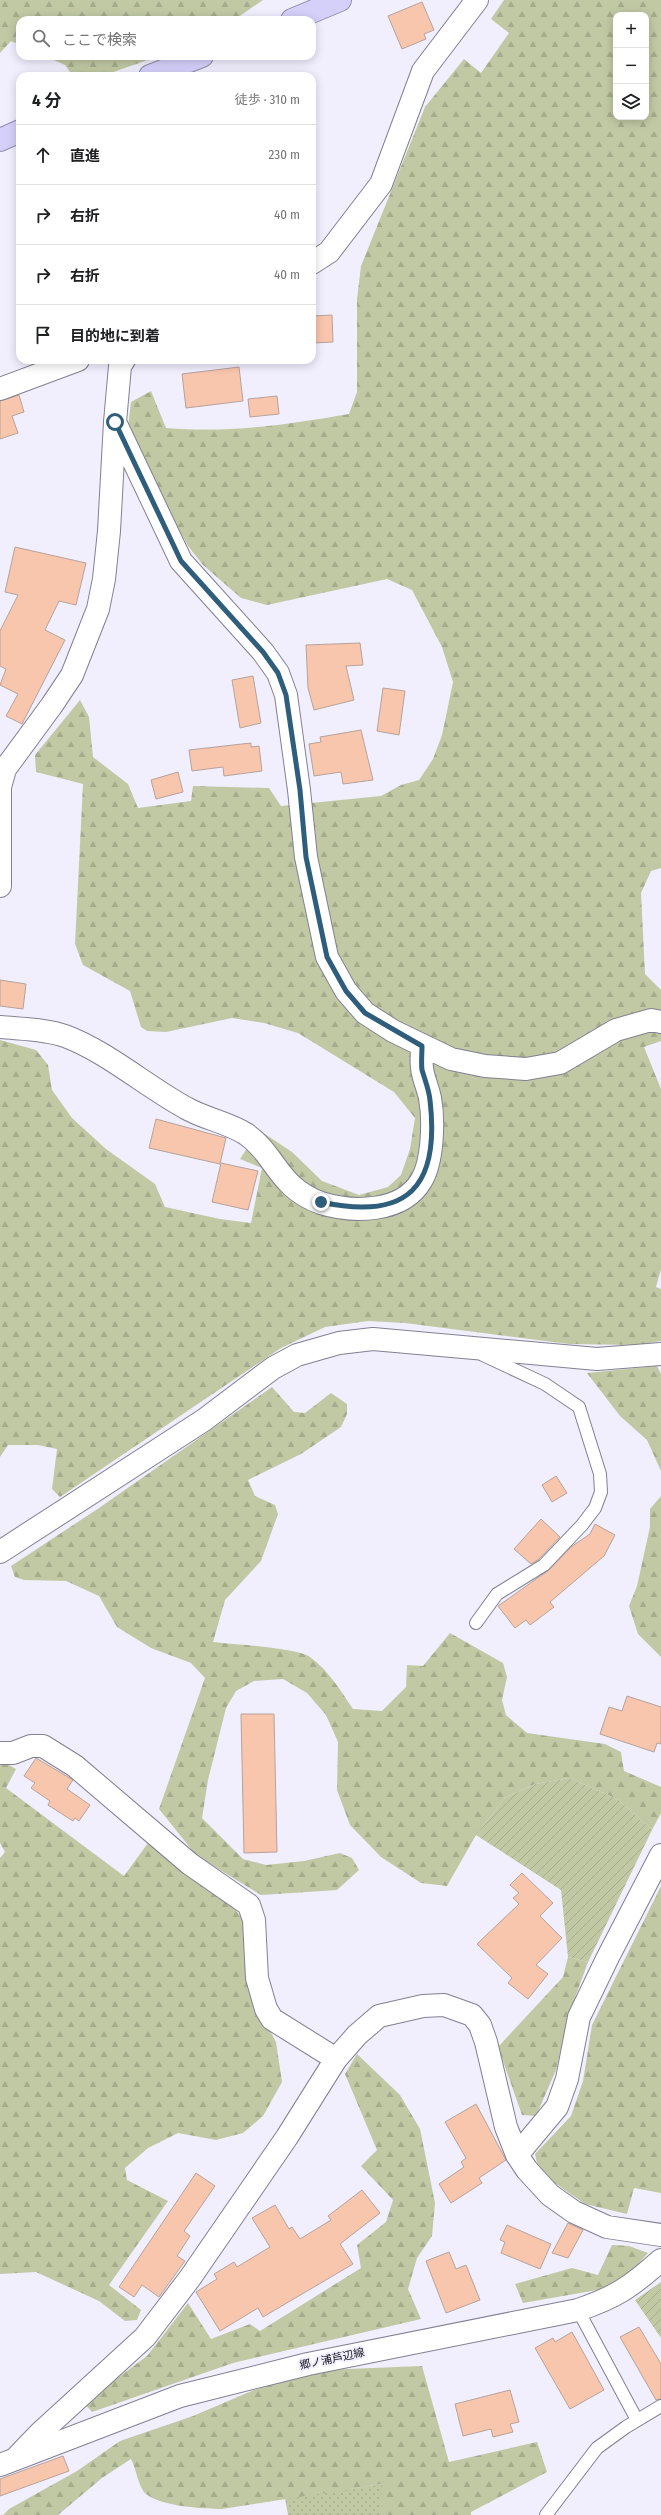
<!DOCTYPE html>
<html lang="ja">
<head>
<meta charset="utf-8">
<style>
	body { margin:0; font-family:"Fira Sans Condensed","Noto Sans JP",sans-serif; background:#f6f6f6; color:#202124 }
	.controls { position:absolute; right:12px; top:12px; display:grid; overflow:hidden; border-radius:8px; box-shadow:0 2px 10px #0003 }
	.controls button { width:36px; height:36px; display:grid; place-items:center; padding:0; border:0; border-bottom:1px solid #e0e0e0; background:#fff; color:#202124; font:20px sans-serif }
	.stop { position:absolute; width:12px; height:12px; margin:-9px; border:3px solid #2f5d7c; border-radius:50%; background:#fff }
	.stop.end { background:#2f5d7c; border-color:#fff; box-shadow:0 1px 4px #0008 }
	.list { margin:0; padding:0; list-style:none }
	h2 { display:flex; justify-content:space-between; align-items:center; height:52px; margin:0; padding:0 16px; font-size:17px }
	h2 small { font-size:13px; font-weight:400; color:#757577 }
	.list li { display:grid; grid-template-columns:26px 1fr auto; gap:12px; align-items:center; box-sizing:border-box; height:60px; padding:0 16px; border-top:1px solid #e0e0e0 }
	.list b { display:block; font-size:15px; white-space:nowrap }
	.list em { font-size:13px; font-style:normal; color:#757577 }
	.icon { flex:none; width:22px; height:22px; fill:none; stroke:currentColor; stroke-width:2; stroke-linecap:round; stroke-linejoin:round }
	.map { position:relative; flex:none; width:661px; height:2515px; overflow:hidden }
	.search { position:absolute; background:#fff; box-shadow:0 2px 10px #0003; left:16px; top:16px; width:300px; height:44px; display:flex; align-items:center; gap:10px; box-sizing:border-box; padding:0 14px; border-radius:12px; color:#757577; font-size:15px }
	.panel { position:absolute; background:#fff; box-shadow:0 2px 10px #0003; left:16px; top:72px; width:300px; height:292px; border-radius:12px }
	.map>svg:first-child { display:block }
	.grass { fill:url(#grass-dots) }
	.forest { fill:url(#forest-firs); fill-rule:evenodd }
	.garden { fill:url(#garden-furrows) }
	.building { fill:#f8c5ad; stroke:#b6a39b }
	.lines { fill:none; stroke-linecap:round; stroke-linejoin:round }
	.lane-casing { stroke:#828091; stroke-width:14 }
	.street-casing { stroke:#828091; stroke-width:24 }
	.secondary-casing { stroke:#828091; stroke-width:24 }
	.highway-casing { stroke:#918eab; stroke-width:24 }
	.lane { stroke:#fff; stroke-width:12 }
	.street { stroke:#fff; stroke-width:22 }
	.secondary { stroke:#fff; stroke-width:22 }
	.highway { stroke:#d5d0fa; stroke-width:22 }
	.route { stroke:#2f5d7c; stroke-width:5 }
	.labels { text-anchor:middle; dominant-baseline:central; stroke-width:4; stroke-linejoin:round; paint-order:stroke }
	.street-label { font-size:11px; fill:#131218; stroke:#f1effe }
</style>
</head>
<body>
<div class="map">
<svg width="661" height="2515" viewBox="0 0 661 2515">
	<defs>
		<pattern id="grass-dots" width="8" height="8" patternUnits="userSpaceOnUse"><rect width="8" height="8" fill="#c0c9a4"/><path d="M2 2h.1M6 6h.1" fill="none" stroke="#a4ac8c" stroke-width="1.8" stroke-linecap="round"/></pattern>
		<pattern id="forest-firs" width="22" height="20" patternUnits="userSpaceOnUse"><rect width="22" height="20" fill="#c0c9a4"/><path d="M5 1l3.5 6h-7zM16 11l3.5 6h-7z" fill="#a4ac8c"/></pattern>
		<pattern id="garden-furrows" width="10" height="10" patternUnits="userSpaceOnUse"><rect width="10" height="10" fill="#c0c9a4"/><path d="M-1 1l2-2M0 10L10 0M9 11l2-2" fill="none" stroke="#a4ac8c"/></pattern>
	</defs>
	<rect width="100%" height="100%" fill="#f1effe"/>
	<path class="grass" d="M383,2484L381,2515H288L285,2498Z"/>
	<path class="forest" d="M0,0H263L234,20H20V45L11,41L0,53Z
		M504,0H661V868L651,871L641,893L645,974L661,990V1041L644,1047L661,1089V1269L656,1287L661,1289V1341L638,1345L569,1344L405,1323L368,1321L325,1327L281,1348L60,1497L52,1489L57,1449L38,1445H8L0,1457V1040L36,1050L48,1065L52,1090L72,1118L106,1149L155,1184L165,1207L220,1219L251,1223L262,1168L240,1159L259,1130L292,1152L322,1181L359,1195L388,1187L401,1175L410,1149L415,1118L394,1092L298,1033L264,1023L232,1018L166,1032L147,1031L141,1027L130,991L83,965L75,944L83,784L36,772L35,755L80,700L89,717L93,757L128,784L138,808L191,801L193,786L269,788L281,806L381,796L401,785L419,780L433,759L442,735L453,682L442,647L412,590L387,579L267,605L241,598L203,565L188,546L153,482L128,428L131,402L151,391L166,428C231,433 285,425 349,414L357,392V299L361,266L425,107L464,59L481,73L509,33L491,19ZM616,15H646V117H616Z
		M45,56H159L102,76H73L65,65Z
		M657,1366L661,1374V1471L647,1440L620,1416L587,1373Z
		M272,1387L294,1412L305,1413L331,1393L347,1404V1414L341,1427L301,1454L248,1480L255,1496L275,1505L278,1514L261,1561L225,1600L213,1642C231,1644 298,1648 310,1657C328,1670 341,1691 353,1709L382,1711L406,1687L407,1665L423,1666L450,1633L503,1663L507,1677L502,1700L506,1715L527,1733L605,1744L621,1752L624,1771L661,1787V1813L652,1830L619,1800L570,1778L535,1784L505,1798L476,1835L447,1886L421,1883L381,1857L350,1825L337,1790L338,1742L326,1715L307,1693L283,1679L254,1681L236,1691L226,1708L208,1780L202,1818L243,1859L266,1865L304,1861L340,1853L352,1858L359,1870L337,1890L261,1895L196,1855L159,1809L205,1678L191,1663L151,1648L117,1627L99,1596L66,1581L24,1580L15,1577L11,1566L99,1508Z
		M661,1496V1657L638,1634L629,1606L637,1586L650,1527V1509Z
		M0,1760L16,1769L6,1788L124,1876L148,1843L228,1901L242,1918L266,2023L276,2042L282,2082L263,2116L243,2133L216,2140L178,2133L148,2148L125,2168L127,2180L168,2201L109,2285L141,2310L137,2320L125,2321L99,2301L36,2272L0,2274V1858L5,1852L0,1843Z
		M661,1886V2193L634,2188L627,2214L585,2204L539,2172L535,2154L571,2116L583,2081L592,2025Z
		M568,1957L588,1962L569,2014L556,2070L536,2116L522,2115L498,2047L563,1977Z
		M357,2054L400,2095L420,2129L435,2203L432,2236L417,2258L408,2289L421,2319L233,2363L92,2412L84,2403L147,2356L188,2303L211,2339L250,2324L260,2331L361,2268L357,2245L386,2222L393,2200L361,2166L377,2150L345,2074Z
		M612,2245L629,2246L648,2253L624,2280L603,2289L523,2303L515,2284L572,2268L598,2275Z
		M422,2366L449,2462L537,2442L547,2472L471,2512V2515H381L382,2484L222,2509C204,2509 158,2506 145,2493C138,2486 136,2468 131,2459L102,2478L58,2515H3L9,2509L77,2471L120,2441L193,2416L254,2390L323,2370Z"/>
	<path class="garden" d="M570,1778L619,1800L652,1830L588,1962L568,1957L561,1890L476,1835L505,1798L535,1784Z
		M661,2282V2338L635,2300Z"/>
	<path class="building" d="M422,2L434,30L424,34L426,39L402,49L388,16Z
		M332,315L333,342L312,343V316Z
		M239,367L243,401L186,408L182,374Z
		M19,395L24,412L12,416L18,433L0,439V401Z
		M277,396L279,414L250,417L248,399Z
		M15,547L86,563L76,605L59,601L45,630L65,640L22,724L6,716L18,694L0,685L6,669L0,666V631L18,595L5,592Z
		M360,643L363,665L346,666L354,700L314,710L308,688L306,645Z
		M253,676L261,723L240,728L232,680Z
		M383,688L405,691L399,735L377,731Z
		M361,730L373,780L343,784L341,772L314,776L309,744L321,742L320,737Z
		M251,743V747L259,746L262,771L224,776L223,767L192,771L189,750Z
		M178,772L183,792L156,799L151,780Z
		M0,980L26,984L23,1009L0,1006Z
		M156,1119L226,1138L220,1164L149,1148Z
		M221,1163L258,1171L248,1210L212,1202Z
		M556,1476L567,1493L552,1502L542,1485Z
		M541,1519L560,1537L539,1559L531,1564L514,1549Z
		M595,1524L615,1535L604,1556L550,1602L554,1607L530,1625L526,1620L515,1628L498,1606L549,1570L571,1547L590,1534Z
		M627,1696L661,1707V1744L657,1743L654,1752L600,1734L609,1707L622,1711Z
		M241,1714H274L277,1852L244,1853Z
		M36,1758L73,1780L67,1789L90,1805L79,1821L75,1818L73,1821L48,1805L50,1801L31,1788L35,1783L24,1776Z
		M522,1873L553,1903L540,1916L562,1938L536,1965L548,1974L528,1999L508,1983L512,1978L477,1944L519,1904L513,1898L519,1893L510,1885Z
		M476,2104L506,2160L479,2178L482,2183L451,2203L439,2184L464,2167L461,2162L466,2158L445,2122Z
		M196,2173L215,2186L184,2231L190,2236L177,2256L185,2261L159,2297L142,2285L134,2297L119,2287Z
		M362,2190L380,2213L340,2244L353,2264L263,2317L258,2308L220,2331L196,2292L217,2279L214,2274L234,2262L237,2267L270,2247L252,2218L275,2205L289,2229L292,2227L300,2239L331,2220L328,2216Z
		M568,2223L583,2230L568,2258L552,2253Z
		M507,2225L551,2244L540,2269L501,2253L505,2242L500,2240Z
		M449,2252L456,2269L466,2265L480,2300L446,2313L426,2261Z
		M639,2327L661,2364V2399L656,2400L620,2337Z
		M572,2332L604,2390L570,2409L535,2348L553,2338L555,2342Z
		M510,2390L519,2422L510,2424L513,2432L493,2437L491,2429L463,2436L455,2404Z
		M63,2456L69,2471L0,2496V2479Z"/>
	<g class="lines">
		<g class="lane-casing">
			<path id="lane" d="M476,1623L497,1594L544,1565L582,1525L595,1508L601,1492L600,1474L579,1407L545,1384L483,1355
				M578,2310L637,2420
				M546,2515L597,2448L626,2427L661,2406"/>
		</g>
		<g class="street-casing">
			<path id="street" d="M312,263L329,252L381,184L423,71L477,0
				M0,389L78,360
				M115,422L181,561L263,652L278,673L286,695L299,790L306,857L327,957L346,991L365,1013L393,1031L451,1059L485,1066L526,1069L560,1063L616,1030L651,1020L661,1022
				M0,886V787L5,769L52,705L72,675L98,609L104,579L109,531L115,422L120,366L124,360
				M0,1027C20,1029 46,1029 65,1036C106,1051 147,1087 186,1108C205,1119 227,1122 246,1134C276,1155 278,1188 321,1203C353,1213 402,1213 421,1181C433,1162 434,1120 430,1098C428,1088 423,1078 422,1068C421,1061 422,1053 422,1046
				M0,1552L204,1420L273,1368L297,1355L339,1343L373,1339L597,1359L661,1354
				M0,1753H13L31,1746H43L75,1766L190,1864L249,1905L254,1920L257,1978L266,2009L272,2019L336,2059
				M517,2155L557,2107L567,2079L579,2017L608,1957L661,1855
				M15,2459L40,2433L145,2337L190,2278L287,2137L336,2059L357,2035L379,2016L423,2006L444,2005L472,2015L480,2025L486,2042L506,2127L517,2155L527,2170L550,2195L574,2212L607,2227L661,2235"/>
		</g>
		<g class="secondary-casing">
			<path id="secondary" d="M0,2465L180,2396L308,2364L578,2310C616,2297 631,2287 661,2260"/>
		</g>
		<g class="highway-casing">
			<path id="highway" d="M292,20L340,0
				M150,76L202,56
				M0,140L20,131"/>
		</g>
		<use href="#lane" class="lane"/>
		<use href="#street" class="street"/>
		<use href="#secondary" class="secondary"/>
		<use href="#highway" class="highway"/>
	</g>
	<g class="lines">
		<path class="route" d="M115,422L181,561L263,652L278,673L286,695L300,790L306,857L327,957L346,991L365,1013L422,1046C422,1054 421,1063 422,1070C425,1080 429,1090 430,1100C440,1187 408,1221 321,1202"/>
	</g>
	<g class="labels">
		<g class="street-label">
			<text transform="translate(332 2359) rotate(-12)">郷ノ浦芦辺線</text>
		</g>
	</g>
</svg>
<div class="controls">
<button>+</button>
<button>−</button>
<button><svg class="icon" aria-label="layers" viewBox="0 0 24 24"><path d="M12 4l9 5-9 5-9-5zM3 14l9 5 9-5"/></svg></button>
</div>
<div class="stop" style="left:115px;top:422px"></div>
<div class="stop end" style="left:321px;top:1202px"></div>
<div class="search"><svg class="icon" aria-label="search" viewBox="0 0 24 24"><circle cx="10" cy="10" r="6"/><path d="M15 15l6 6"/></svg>ここで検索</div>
<section class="panel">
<h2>4 分<small>徒歩 · 310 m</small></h2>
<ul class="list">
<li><svg class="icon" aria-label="ahead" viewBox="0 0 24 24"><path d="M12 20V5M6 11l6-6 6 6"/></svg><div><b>直進</b></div><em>230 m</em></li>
<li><svg class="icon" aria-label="right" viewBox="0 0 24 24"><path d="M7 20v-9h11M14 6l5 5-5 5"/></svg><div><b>右折</b></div><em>40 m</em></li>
<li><svg class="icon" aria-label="right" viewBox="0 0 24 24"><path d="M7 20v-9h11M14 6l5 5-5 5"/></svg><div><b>右折</b></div><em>40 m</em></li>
<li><svg class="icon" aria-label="arrive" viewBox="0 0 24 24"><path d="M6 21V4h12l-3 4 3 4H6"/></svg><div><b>目的地に到着</b></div></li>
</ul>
</section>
</div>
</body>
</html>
